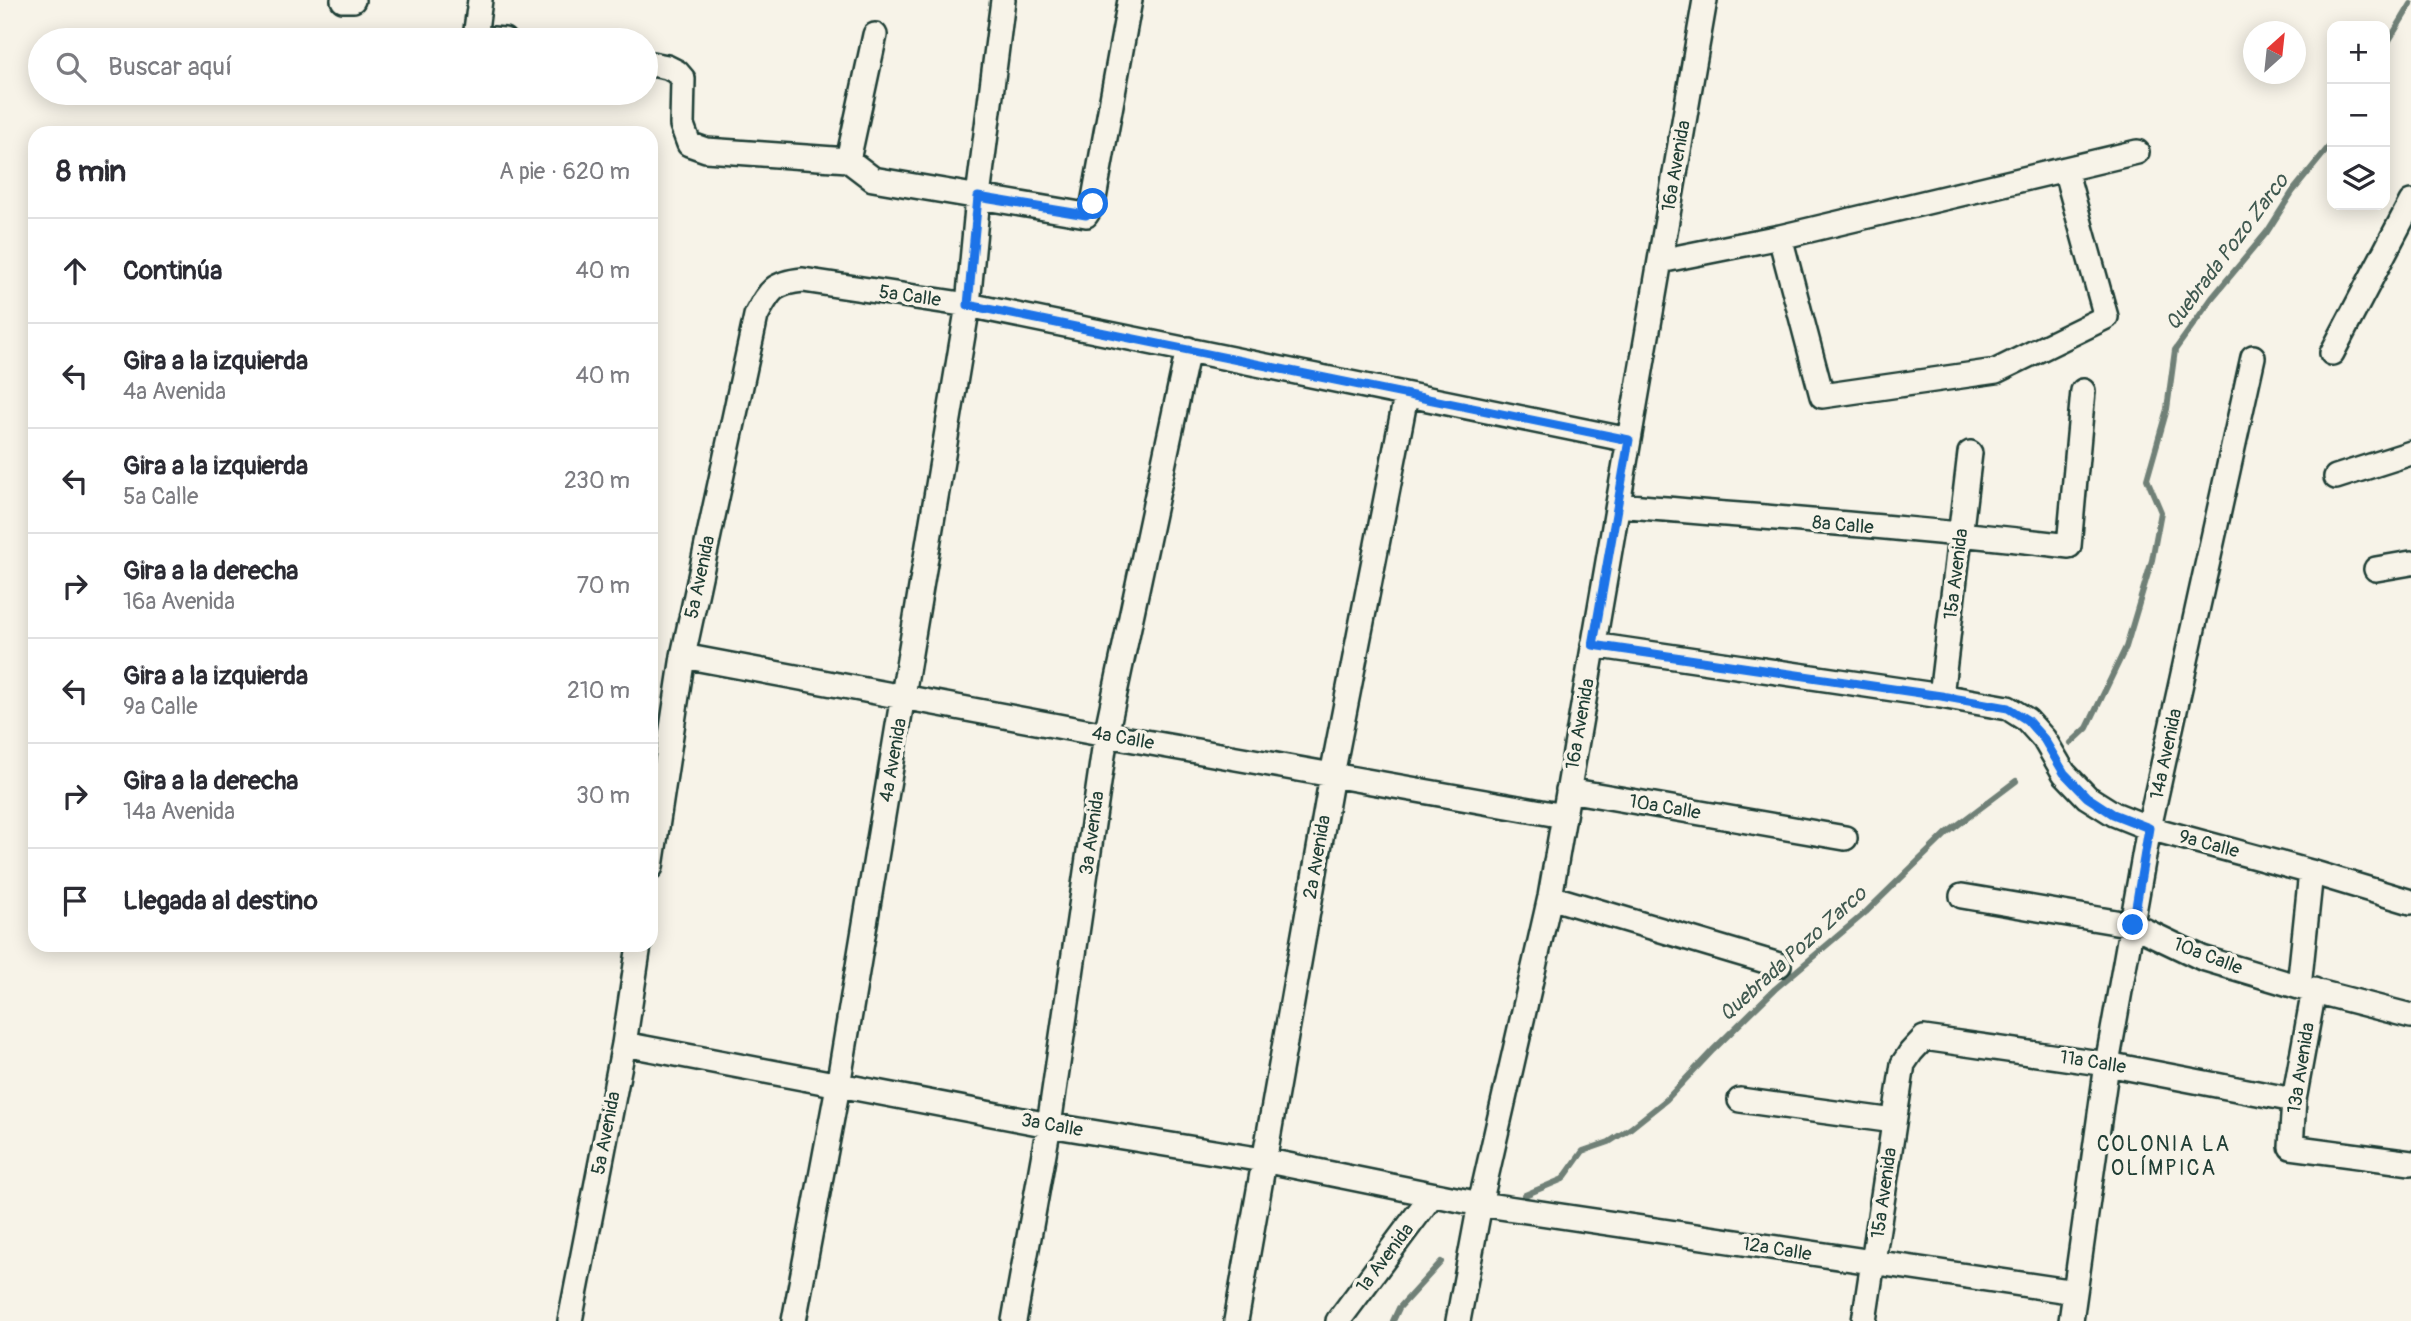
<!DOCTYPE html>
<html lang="es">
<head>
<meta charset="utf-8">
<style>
	body { margin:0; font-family:Pangolin,sans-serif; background:#f7f7f7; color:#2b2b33 }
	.controls { position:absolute; right:21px; top:21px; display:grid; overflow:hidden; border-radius:14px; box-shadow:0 4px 18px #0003 }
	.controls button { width:63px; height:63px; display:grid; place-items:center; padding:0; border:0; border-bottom:2px solid #e1e1e2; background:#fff; color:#2b2b33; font:35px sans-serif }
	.compass { position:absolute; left:2243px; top:21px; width:63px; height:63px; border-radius:50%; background:#fff; box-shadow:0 4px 18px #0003; rotate:27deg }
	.stop { position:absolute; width:21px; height:21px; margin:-16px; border:5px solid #1a73e8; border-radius:50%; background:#fff }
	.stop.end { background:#1a73e8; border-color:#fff; box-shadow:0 2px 7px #0008 }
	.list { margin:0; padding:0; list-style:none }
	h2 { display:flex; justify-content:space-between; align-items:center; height:91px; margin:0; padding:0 28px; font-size:30px }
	h2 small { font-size:23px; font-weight:400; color:#7c7c81 }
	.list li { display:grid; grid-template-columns:46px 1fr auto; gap:21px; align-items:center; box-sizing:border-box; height:105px; padding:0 28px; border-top:2px solid #e1e1e2 }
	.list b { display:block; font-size:26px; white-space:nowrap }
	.list p { margin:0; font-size:23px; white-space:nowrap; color:#7c7c81 }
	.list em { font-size:23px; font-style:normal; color:#7c7c81 }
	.icon { flex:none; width:38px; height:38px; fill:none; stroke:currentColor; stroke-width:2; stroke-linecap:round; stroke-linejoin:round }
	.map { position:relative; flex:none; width:2411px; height:1321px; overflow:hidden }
	.search { position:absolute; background:#fff; box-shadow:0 4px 18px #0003; left:28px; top:28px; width:630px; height:77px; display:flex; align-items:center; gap:18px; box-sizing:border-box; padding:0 24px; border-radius:38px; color:#7c7c81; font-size:26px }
	.panel { position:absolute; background:#fff; box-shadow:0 4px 18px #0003; left:28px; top:126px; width:630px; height:826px; border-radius:21px }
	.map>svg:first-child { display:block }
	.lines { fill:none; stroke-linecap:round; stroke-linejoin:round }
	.stream { stroke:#6f8077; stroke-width:6 }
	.minor-casing { stroke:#1f3d34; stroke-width:28 }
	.minor { stroke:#f7f3e8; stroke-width:23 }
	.route { stroke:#1a73e8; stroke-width:9 }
	.labels { text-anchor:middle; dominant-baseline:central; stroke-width:7; stroke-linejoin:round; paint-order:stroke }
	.street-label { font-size:19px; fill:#1f3d34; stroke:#f7f3e8 }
	.water-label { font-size:21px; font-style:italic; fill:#405950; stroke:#f7f3e8 }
	.neighbourhood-label { font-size:21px; letter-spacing:2px; fill:#1f3d34; stroke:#f7f3e8 }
</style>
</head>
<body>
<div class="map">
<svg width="2411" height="1321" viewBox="0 0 2411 1321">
	<rect width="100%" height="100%" fill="#f7f3e8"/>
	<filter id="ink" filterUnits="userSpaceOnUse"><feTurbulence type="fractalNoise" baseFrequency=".0143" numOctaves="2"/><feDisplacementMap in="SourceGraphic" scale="14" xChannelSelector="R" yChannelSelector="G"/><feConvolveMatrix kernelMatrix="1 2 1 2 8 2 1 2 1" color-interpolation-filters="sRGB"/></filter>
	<g filter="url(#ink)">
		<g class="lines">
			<path class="stream" d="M2385,47L2411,4
				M2071,743L2087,728L2126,647L2152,560L2161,512L2147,479L2167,409L2175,350L2212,298L2267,232L2293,191L2332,143
				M1525,1195L1563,1179L1583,1151L1609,1142L1631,1128L1666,1100L1713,1050L1775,989L1866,912L1947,833L2016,781
				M1393,1321L1399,1308L1441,1262"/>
			<g class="minor-casing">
				<path id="minor" d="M343,0H353
					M480,0L476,30L482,38L504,40
					M646,63L667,67L677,72L683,79L682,125L689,144L706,150L848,160L873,179L1086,215L1093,204L1130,0
					M848,160L875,35
					M1780,237L1822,396L1996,371L2106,317L2065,169
					M1660,261L1780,237L2137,152
					M2332,353L2411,202
					M2336,477L2411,453
					M1618,505C1768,518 1919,528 2069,546L2083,391
					M2376,569L2411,563
					M1593,645L1941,696L2008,708L2027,720L2044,739L2064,773L2087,797L2114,814L2149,828L2311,872L2411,902
					M683,656L1106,735L1564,816
					M1941,696L1970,453
					M1568,790L1845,838
					M651,867L683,656L756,316C770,290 773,283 803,280L968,305L1629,440
					M1962,896L2133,925L2202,958L2299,987L2411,1016
					M1550,897L1779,965
					M2299,987L2311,872
					M2314,990L2294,1100L2291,1147L2411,1163
					M624,1044L1049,1125L1263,1160L1480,1204L2075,1292
					M1740,1100L1894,1121
					M570,1321L624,1044L639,945
					M794,1321L838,1086L968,305L978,197L1003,0
					M1014,1321L1049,1125L1106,735L1188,349
					M1236,1321L1332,775L1406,396
					M1338,1321L1432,1195
					M1458,1321L1480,1204L1550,897L1705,0
					M1864,1321L1903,1064L1911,1052L1924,1038L2107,1064L2294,1100
					M2071,1321L2107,1064L2149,828L2253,357"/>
			</g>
			<use href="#minor" class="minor"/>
		</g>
	</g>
	<g class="lines" filter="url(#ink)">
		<path class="route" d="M1093,204L1086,215L978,197L968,305L1629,440L1593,645L1941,696L2008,708L2027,720L2044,739L2064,773L2087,797L2113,814L2149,828L2133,925"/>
	</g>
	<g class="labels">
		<g class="street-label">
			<text transform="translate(1676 166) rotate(-80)">16a Avenida</text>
			<text transform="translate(910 296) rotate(8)">5a Calle</text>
			<text transform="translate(1843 525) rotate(5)">8a Calle</text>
			<text transform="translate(1956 574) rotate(-83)">15a Avenida</text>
			<text transform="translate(700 577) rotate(-78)">5a Avenida</text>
			<text transform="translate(1580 724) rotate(-80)">16a Avenida</text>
			<text transform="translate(1123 738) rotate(10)">4a Calle</text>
			<text transform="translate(2166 754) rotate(-78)">14a Avenida</text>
			<text transform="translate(893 760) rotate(-80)">4a Avenida</text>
			<text transform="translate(1665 807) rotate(10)">10a Calle</text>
			<text transform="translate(1092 833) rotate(-82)">3a Avenida</text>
			<text transform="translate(2209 844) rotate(15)">9a Calle</text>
			<text transform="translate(1317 857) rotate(-80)">2a Avenida</text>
			<text transform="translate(2208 956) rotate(21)">10a Calle</text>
			<text transform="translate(2093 1062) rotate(9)">11a Calle</text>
			<text transform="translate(2301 1068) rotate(-81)">13a Avenida</text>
			<text transform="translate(1052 1125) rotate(10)">3a Calle</text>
			<text transform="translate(606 1133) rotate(-79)">5a Avenida</text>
			<text transform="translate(1884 1193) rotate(-82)">15a Avenida</text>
			<text transform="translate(1777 1249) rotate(9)">12a Calle</text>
			<text transform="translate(1385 1258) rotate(-53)">1a Avenida</text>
		</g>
		<g class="water-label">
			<text transform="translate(2227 252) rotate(-53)">Quebrada Pozo Zarco</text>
			<text transform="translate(1793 954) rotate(-42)">Quebrada Pozo Zarco</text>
		</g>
		<g class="neighbourhood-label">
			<text x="2164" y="1144">COLONIA LA<tspan x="2164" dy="24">OLÍMPICA</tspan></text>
		</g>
	</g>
</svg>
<div class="controls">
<button>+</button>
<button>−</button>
<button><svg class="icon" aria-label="layers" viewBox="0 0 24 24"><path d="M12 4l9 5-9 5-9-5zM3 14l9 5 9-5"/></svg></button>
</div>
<svg class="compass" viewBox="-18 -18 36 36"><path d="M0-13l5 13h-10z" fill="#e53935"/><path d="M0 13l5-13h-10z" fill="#7c7c81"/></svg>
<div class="stop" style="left:1093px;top:204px"></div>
<div class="stop end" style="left:2133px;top:925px"></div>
<div class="search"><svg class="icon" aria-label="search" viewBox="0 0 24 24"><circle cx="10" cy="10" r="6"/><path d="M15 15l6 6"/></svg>Buscar aquí</div>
<section class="panel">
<h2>8 min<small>A pie · 620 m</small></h2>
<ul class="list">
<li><svg class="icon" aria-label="ahead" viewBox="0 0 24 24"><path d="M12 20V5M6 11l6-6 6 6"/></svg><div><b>Continúa</b></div><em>40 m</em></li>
<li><svg class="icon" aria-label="left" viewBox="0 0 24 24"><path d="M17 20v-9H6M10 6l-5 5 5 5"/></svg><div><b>Gira a la izquierda</b><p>4a Avenida</p></div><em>40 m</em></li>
<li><svg class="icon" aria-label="left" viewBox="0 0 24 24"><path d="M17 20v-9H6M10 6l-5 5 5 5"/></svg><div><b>Gira a la izquierda</b><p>5a Calle</p></div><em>230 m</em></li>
<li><svg class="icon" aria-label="right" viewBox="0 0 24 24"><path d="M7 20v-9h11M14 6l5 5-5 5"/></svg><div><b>Gira a la derecha</b><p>16a Avenida</p></div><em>70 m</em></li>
<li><svg class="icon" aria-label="left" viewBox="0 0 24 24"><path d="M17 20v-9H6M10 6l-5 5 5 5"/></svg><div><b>Gira a la izquierda</b><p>9a Calle</p></div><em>210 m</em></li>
<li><svg class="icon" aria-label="right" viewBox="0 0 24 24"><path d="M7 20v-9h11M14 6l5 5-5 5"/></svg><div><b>Gira a la derecha</b><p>14a Avenida</p></div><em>30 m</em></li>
<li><svg class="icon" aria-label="arrive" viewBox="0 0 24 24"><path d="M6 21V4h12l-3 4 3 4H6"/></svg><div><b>Llegada al destino</b></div></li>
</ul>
</section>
</div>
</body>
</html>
